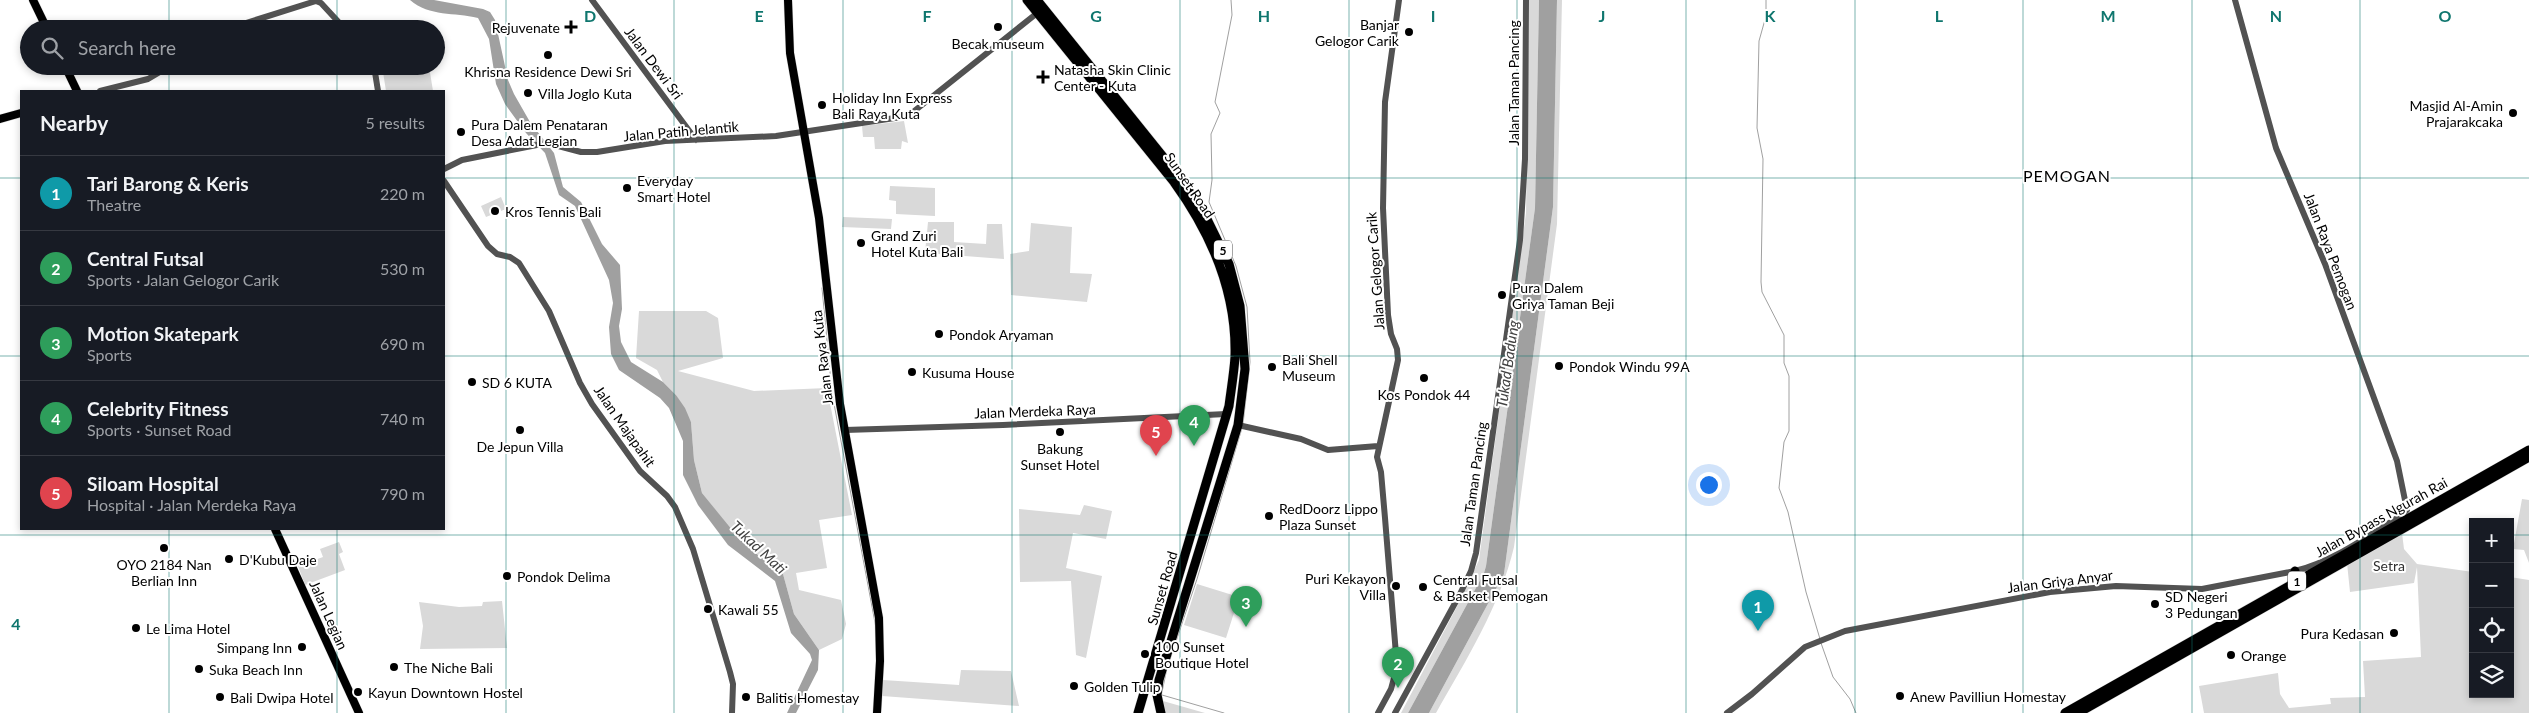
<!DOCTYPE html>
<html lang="en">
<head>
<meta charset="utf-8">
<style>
	body { margin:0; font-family:Lato,sans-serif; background:#242831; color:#f1f3f6 }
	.controls { position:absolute; right:15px; bottom:15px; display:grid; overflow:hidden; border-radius:0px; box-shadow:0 2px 8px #0003 }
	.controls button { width:45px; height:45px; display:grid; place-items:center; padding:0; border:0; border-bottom:1px solid #363941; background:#171b24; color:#f1f3f6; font:25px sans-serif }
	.you { position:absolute; left:1708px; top:484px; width:18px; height:18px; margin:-12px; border:4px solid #fff; border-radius:50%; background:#1a73e8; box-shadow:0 0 0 8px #1a73e833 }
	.badge { display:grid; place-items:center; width:32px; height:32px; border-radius:50%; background:#0f766e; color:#fff; font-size:16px; font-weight:700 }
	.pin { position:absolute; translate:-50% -41px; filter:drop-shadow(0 1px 2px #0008) }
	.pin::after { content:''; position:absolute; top:26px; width:18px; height:15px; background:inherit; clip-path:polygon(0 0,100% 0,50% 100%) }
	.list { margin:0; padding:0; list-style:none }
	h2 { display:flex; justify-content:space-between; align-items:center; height:65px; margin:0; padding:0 20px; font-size:21px }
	h2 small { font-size:16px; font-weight:400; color:#9ea1a6 }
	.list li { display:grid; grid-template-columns:32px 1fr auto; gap:15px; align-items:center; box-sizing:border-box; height:75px; padding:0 20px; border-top:1px solid #363941 }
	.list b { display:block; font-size:19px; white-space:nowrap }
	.list p { margin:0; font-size:16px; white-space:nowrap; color:#9ea1a6 }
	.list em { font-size:16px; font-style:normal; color:#9ea1a6 }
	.icon { flex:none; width:28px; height:28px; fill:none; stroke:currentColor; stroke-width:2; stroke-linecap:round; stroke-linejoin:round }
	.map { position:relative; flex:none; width:2529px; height:713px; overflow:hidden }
	.search { position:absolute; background:#171b24; box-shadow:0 2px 8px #0003; left:20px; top:20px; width:425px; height:55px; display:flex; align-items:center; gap:12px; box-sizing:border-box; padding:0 18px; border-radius:28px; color:#9ea1a6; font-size:19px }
	.panel { position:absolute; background:#171b24; box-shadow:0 2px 8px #0003; left:20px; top:90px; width:425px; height:440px; border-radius:0px }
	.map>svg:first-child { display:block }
	.green { fill:#d9d9d9 }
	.water { fill:#a0a0a0 }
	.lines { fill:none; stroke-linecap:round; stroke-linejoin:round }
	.stream { stroke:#a0a0a0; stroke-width:1 }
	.major-casing { stroke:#dbdbdb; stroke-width:9 }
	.highway-casing { stroke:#dbdbdb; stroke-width:10 }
	.minor { stroke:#525252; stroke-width:6 }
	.major { stroke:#000; stroke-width:8 }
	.highway { stroke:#000; stroke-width:9 }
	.grid { fill:none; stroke:#0f766e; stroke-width:1; stroke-opacity:0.55 }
	.poi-dot { fill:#000; stroke:#fff; stroke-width:2 }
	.labels { text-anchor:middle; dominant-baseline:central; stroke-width:4; stroke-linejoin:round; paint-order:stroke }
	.shield { fill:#fff; stroke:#4c4c4c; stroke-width:1 }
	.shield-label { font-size:12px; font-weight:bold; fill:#000 }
	.poi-label { font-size:14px; fill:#000; stroke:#fff; text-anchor:start }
	.street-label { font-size:14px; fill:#000; stroke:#fff }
	.park-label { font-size:14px; fill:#303030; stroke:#fff }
	.water-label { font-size:15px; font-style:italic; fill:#414141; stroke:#fff }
	.quarter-label { font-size:16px; letter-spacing:1px; fill:#000; stroke:#fff }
	.grid-label { font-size:16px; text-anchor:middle; font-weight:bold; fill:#0f766e; stroke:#fff; stroke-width:4; stroke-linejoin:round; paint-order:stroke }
</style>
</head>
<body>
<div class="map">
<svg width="2529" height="713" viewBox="0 0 2529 713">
	<rect width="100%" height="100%" fill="#fff"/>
	<path class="green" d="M1529,0H1539L1535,208L1486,566L1484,573L1408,713H1401L1462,597L1479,560L1526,213Z
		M1557,0H1562L1557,224L1514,547C1500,606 1466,660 1436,713H1429L1504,574L1553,207Z
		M420,66H429L433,91H386L383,72Z
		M904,121L908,143L902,141L901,149H875L874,137H863L862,126Z
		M890,186L935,188V216L896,214V201L889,200Z
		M501,197L506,209L486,217L481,206Z
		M843,217L892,219L891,229L842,227Z
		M928,222H954V242L986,244L987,224H1002L1004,259L925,253Z
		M1031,223L1072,227L1070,273L1092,274L1087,302L1011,295L1010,254L1029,251Z
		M639,311H706L718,318L723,358L678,371L754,391L827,388L852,515L819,520L827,568L796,573L799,590L841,600L846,624L842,639L819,650L794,614L783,574L772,561L759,556L736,536L702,493L694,460L691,422L676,395L663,382L657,370L636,358Z
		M2522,499L2529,500V563L2524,550L2513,549Z
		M1084,505L1112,511L1106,539L1073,533L1066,568L1102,576L1086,658L1076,655L1071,581L1020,582L1019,509L1080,515Z
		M2402,533L2404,549L2417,564L2473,572V694H2510V577L2529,580V713H2204L2199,686L2278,673L2280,694L2289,708L2331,704L2330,698L2365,697L2363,661L2421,657L2417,567L2414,583L2350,592L2347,563Z
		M339,542L343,552L339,554L345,570L305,585L298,566L323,557L320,549Z
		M1197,584L1239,597L1226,638L1184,625Z
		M502,601L507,648L420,649L423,626L419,602L459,607L482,606L483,602Z
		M961,670L1011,671L1019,706L882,696L883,680L959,685Z
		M1163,701L1205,713H1164Z"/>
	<path class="water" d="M410,0H434L483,9L490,12L495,20L508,80L514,94L530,122L554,153L563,187L581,202L602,244L620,265L622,309L619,326L621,342L631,362L663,382L676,395L685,408L691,422L694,460L702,493L737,536L759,556L772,561L783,574L794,614L819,650L818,670L796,713H787L812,660L810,654L791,633L775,581L728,545L698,505L683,475V441L669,408L660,398L619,370L611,354L609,327L613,303L609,280L575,206L559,195L545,153L526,133L505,104L496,84L489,39L478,18C454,12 430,17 410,0Z
		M1539,0H1557L1553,207L1504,574L1429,713H1408L1484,573L1486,566L1535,208Z"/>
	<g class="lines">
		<path class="stream" d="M1231,0L1232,15L1215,102L1220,113L1211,134L1212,180L1209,202L1236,266L1247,307L1250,362L1243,424
			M1766,0V16L1759,41L1757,128L1763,159L1761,282L1762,292L1784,335V363L1789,376V431L1784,442L1779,488L1788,512L1806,592L1820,639
			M822,288L832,393L876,628
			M1821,643L1833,677L1850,699L1856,713
			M1162,692L1167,668L1197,579L1242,428
			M1162,695L1224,713"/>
		<g class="major-casing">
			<path id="major" d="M33,0L47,29
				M788,0L790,53L819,218L840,404L879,618L880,661L877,713
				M65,66L77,91
				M0,119L21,113
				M275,529L359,713"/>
		</g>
		<g class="highway-casing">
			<path id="highway" d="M1027,0L1174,182C1211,233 1237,292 1235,357C1234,373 1231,390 1229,406L1138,713
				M1037,0L1177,174L1203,211L1229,264L1240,306L1245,369L1238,425L1159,680L1157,695L1161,713
				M2294,587L2292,583L2295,571
				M2065,713L2529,450
				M2078,713L2529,457"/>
		</g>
		<path class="minor" d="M592,0L696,140
			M227,29L316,1L321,3L345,29
			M374,66L378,91
			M100,91L148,79L170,66
			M444,169L462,160L547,143L581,152H597L665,141L776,136L908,116L1041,10
			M444,181L488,246L497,254L510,257L519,263L549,311L580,383L592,404L640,471L667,496L675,507L693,549L730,672L733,684L732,713
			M1238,425L1301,439L1328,450L1378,446
			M845,430L1003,425L1226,414
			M1378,713L1391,689L1397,667L1385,518L1381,472L1377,457L1398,360L1397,349L1391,334L1388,315L1383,208L1385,102L1399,0
			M1395,713L1460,594L1471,571L1476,553L1520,240L1525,159L1526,0
			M1727,713L1752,694L1805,647L1845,631L2050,592L2116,586L2202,589L2295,571C2333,562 2369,535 2402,515L2407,510L2397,461L2325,264L2276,148L2235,0"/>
		<use href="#major" class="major"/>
		<use href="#highway" class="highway"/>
	</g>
	<path class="grid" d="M169,0V29M337,0V29M506,0V713M674,0V713M843,0V713M1012,0V713M1180,0V713M1349,0V713M1517,0V713M1686,0V713M1855,0V713M2023,0V713M2192,0V713M2360,0V713M169,66V91M337,66V91M0,178H21M444,178H2529M0,356H21M444,356H2529M169,529V713M337,529V713M0,535H2473M2510,535H2529"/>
	<g class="poi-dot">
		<path d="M568.5 19.5h5v5h5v5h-5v5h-5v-5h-5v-5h5z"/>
		<circle cx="998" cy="27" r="5"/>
		<circle cx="1409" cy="32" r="5"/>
		<circle cx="548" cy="55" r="5"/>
		<path d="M1040.5 69.5h5v5h5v5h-5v5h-5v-5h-5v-5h5z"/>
		<circle cx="528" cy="93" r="5"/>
		<circle cx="822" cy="105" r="5"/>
		<circle cx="2513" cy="113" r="5"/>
		<circle cx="461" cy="132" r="5"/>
		<circle cx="627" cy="188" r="5"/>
		<circle cx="495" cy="211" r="5"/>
		<circle cx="861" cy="243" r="5"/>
		<circle cx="1502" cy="295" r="5"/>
		<circle cx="939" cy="334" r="5"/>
		<circle cx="1559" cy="366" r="5"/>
		<circle cx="1272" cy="367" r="5"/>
		<circle cx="912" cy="372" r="5"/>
		<circle cx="1424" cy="378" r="5"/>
		<circle cx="472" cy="382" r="5"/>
		<circle cx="520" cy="430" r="5"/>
		<circle cx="1060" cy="432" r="5"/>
		<circle cx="1269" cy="516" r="5"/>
		<circle cx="164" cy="548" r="5"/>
		<circle cx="229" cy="559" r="5"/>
		<circle cx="507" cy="576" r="5"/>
		<circle cx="1396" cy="586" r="5"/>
		<circle cx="1423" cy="587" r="5"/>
		<circle cx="2155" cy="604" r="5"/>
		<circle cx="708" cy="609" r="5"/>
		<circle cx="136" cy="628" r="5"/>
		<circle cx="2394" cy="633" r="5"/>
		<circle cx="302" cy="647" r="5"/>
		<circle cx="1145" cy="654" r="5"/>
		<circle cx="2231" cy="655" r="5"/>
		<circle cx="394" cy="667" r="5"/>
		<circle cx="199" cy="669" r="5"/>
		<circle cx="1074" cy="686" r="5"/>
		<circle cx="358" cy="692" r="5"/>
		<circle cx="1900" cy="696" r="5"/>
		<circle cx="220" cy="697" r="5"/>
		<circle cx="746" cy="697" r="5"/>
	</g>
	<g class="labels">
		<g class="shield">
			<rect x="1214" y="240.5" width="18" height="19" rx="4"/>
			<rect x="2288" y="571.5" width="18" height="19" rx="4"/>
		</g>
		<g class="shield-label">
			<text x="1223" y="250">5</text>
			<text x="2297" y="581">1</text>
		</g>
		<g class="poi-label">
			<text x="1399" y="24" text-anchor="end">Banjar<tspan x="1399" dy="16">Gelogor Carik</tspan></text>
			<text x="560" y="27" text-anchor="end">Rejuvenate</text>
			<text x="998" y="43" text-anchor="middle">Becak museum</text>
			<text x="1054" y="69">Natasha Skin Clinic<tspan x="1054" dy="16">Center - Kuta</tspan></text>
			<text x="548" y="71" text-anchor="middle">Khrisna Residence Dewi Sri</text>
			<text x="538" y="93">Villa Joglo Kuta</text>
			<text x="832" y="97">Holiday Inn Express<tspan x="832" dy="16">Bali Raya Kuta</tspan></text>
			<text x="2503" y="105" text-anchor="end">Masjid Al-Amin<tspan x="2503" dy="16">Prajarakcaka</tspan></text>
			<text x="471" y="124">Pura Dalem Penataran<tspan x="471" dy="16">Desa Adat Legian</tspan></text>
			<text x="637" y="180">Everyday<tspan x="637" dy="16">Smart Hotel</tspan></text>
			<text x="505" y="211">Kros Tennis Bali</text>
			<text x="871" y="235">Grand Zuri<tspan x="871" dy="16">Hotel Kuta Bali</tspan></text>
			<text x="1512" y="287">Pura Dalem<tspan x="1512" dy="16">Griya Taman Beji</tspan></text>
			<text x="949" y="334">Pondok Aryaman</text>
			<text x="1282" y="359">Bali Shell<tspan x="1282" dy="16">Museum</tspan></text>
			<text x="1569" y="366">Pondok Windu 99A</text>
			<text x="922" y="372">Kusuma House</text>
			<text x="482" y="382">SD 6 KUTA</text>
			<text x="1424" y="394" text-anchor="middle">Kos Pondok 44</text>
			<text x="520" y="446" text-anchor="middle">De Jepun Villa</text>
			<text x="1060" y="448" text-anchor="middle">Bakung<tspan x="1060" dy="16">Sunset Hotel</tspan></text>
			<text x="1279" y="508">RedDoorz Lippo<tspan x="1279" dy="16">Plaza Sunset</tspan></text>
			<text x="239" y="559">D'Kubu Daje</text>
			<text x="164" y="564" text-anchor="middle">OYO 2184 Nan<tspan x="164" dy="16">Berlian Inn</tspan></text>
			<text x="517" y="576">Pondok Delima</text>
			<text x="1386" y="578" text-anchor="end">Puri Kekayon<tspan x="1386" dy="16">Villa</tspan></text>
			<text x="1433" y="579">Central Futsal<tspan x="1433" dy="16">&amp; Basket Pemogan</tspan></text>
			<text x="2165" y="596">SD Negeri<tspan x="2165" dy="16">3 Pedungan</tspan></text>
			<text x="718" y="609">Kawali 55</text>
			<text x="146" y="628">Le Lima Hotel</text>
			<text x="2384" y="633" text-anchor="end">Pura Kedasan</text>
			<text x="1155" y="646">100 Sunset<tspan x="1155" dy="16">Boutique Hotel</tspan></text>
			<text x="292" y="647" text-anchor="end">Simpang Inn</text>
			<text x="2241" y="655">Orange</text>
			<text x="404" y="667">The Niche Bali</text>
			<text x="209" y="669">Suka Beach Inn</text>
			<text x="1084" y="686">Golden Tulip</text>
			<text x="368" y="692">Kayun Downtown Hostel</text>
			<text x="1910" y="696">Anew Pavilliun Homestay</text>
			<text x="230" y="697">Bali Dwipa Hotel</text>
			<text x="756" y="697">Balitis Homestay</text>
		</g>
		<g class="street-label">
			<text transform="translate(654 63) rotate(53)">Jalan Dewi Sri</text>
			<text transform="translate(1513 83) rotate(-90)">Jalan Taman Pancing</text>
			<text transform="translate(681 131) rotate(-5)">Jalan Patih Jelantik</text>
			<text transform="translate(1190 185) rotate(55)">Sunset Road</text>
			<text transform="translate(2331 251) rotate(69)">Jalan Raya Pemogan</text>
			<text transform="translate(1375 271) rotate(-94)">Jalan Gelogor Carik</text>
			<text transform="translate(822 358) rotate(-97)">Jalan Raya Kuta</text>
			<text transform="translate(1035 411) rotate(-2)">Jalan Merdeka Raya</text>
			<text transform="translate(625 426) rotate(55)">Jalan Majapahit</text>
			<text transform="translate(1473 484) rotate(-82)">Jalan Taman Pancing</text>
			<text transform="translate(2381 517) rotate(-29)">Jalan Bypass Ngurah Rai</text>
			<text transform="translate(2060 581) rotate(-7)">Jalan Griya Anyar</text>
			<text transform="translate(1162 588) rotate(-74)">Sunset Road</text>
			<text transform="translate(329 615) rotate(66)">Jalan Legian</text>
		</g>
		<g class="park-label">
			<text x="2389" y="565">Setra</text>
		</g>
		<g class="water-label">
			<text transform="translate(1507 364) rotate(-82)">Tukad Badung</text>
			<text transform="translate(759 547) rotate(43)">Tukad Mati</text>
		</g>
		<g class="quarter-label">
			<text x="2067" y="175">PEMOGAN</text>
		</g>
	</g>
	<g class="grid-label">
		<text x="590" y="22">D</text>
		<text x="759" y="22">E</text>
		<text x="927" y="22">F</text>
		<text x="1096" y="22">G</text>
		<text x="1264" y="22">H</text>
		<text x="1433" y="22">I</text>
		<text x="1602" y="22">J</text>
		<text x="1770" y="22">K</text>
		<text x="1939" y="22">L</text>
		<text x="2108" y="22">M</text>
		<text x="2276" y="22">N</text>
		<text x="2445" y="22">O</text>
		<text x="16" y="630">4</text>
	</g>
</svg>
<div class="controls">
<button>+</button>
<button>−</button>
<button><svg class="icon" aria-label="locate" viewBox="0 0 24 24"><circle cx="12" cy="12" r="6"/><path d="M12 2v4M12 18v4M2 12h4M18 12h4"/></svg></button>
<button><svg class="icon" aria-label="layers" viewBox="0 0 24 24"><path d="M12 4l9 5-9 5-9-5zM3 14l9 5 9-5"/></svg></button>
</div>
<div class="you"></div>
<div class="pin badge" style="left:1758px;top:631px;background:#0f9aa8">1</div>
<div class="pin badge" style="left:1398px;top:688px;background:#2e9e5b">2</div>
<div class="pin badge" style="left:1246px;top:627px;background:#2e9e5b">3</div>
<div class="pin badge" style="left:1194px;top:446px;background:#2e9e5b">4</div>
<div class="pin badge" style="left:1156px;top:456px;background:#e0444e">5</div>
<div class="search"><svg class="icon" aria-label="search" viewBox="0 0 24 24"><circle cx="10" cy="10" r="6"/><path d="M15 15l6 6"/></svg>Search here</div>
<section class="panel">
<h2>Nearby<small>5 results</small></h2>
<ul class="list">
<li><span class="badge" style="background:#0f9aa8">1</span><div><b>Tari Barong &amp; Keris</b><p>Theatre</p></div><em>220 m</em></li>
<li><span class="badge" style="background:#2e9e5b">2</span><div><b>Central Futsal</b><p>Sports · Jalan Gelogor Carik</p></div><em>530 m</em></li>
<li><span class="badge" style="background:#2e9e5b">3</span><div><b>Motion Skatepark</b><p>Sports</p></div><em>690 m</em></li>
<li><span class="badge" style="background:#2e9e5b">4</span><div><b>Celebrity Fitness</b><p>Sports · Sunset Road</p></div><em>740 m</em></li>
<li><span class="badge" style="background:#e0444e">5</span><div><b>Siloam Hospital</b><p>Hospital · Jalan Merdeka Raya</p></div><em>790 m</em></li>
</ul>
</section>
</div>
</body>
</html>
